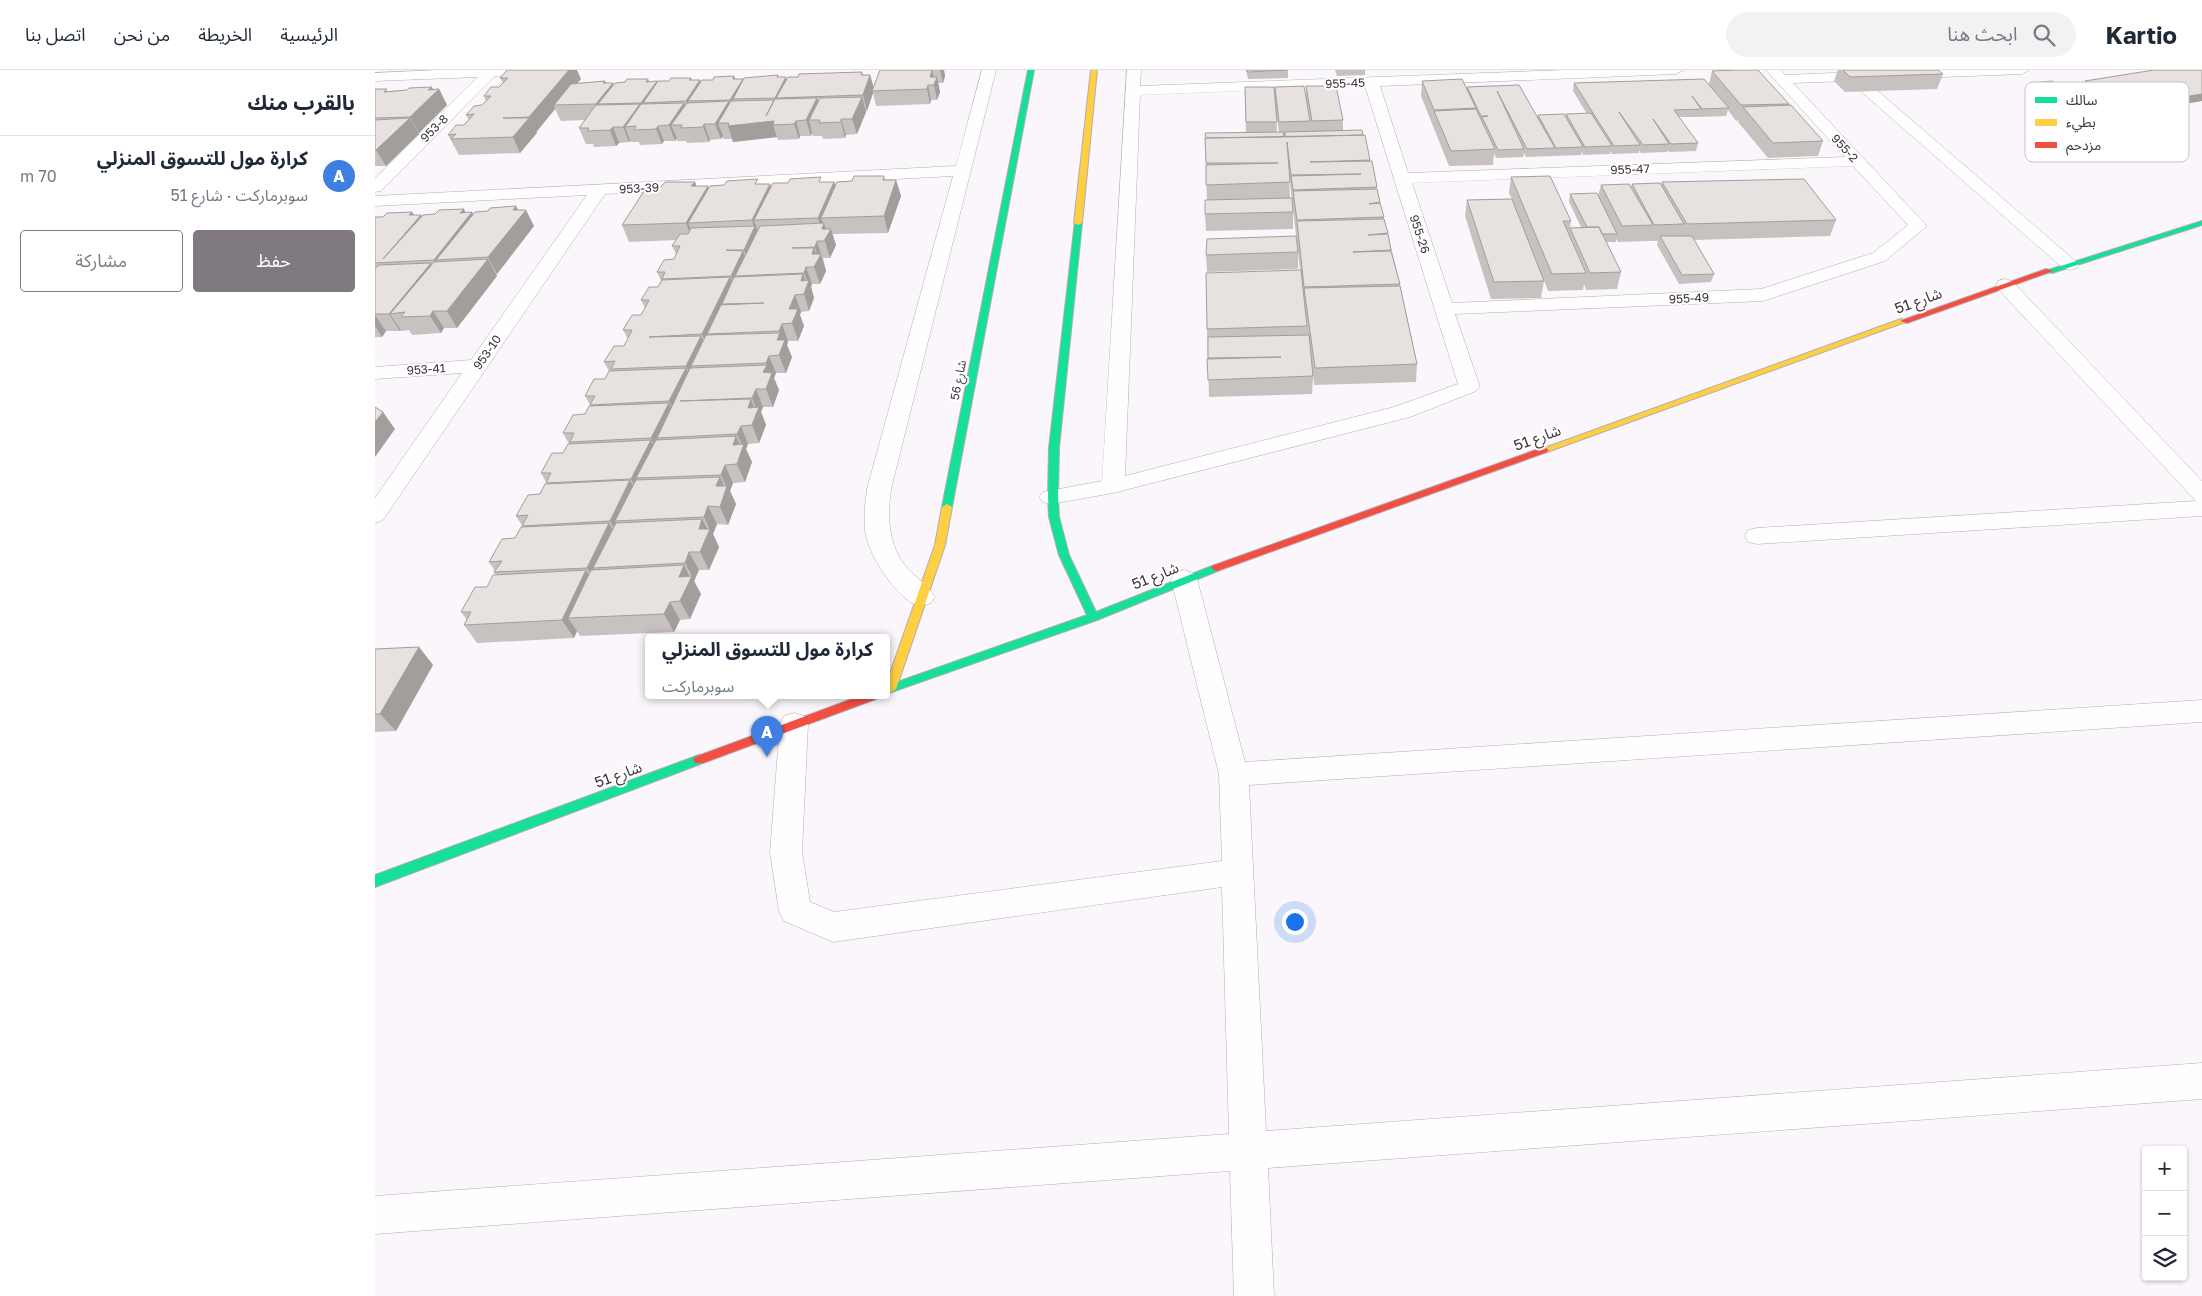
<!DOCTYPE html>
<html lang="ar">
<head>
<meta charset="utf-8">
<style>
	body { margin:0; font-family:"Golos Text","Noto Sans Arabic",sans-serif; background:#f2f2f3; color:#1f2937; direction:rtl }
	.controls { position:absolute; right:15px; bottom:15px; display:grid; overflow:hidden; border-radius:5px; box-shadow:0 1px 4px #0004 }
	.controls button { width:45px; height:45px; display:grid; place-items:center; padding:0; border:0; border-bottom:1px solid #e0e1e3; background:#fff; color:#1f2937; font:25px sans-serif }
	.you { position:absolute; left:919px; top:851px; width:18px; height:18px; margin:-12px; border:4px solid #fff; border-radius:50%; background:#1a73e8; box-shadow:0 0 0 8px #1a73e833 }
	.badge { display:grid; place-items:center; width:32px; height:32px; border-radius:50%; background:#807980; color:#fff; font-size:16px; font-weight:700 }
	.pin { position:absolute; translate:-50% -41px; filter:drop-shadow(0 1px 2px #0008) }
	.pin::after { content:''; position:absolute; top:26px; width:18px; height:15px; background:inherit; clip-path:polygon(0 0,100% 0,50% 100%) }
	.popup { position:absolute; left:270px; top:564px; width:245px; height:65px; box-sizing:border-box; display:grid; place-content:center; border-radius:5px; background:#fff; filter:drop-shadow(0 1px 4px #0005); font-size:16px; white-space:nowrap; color:#747a83 }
	.popup b { font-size:19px; color:#1f2937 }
	.popup::after { content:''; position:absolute; left:50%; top:100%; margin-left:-10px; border:10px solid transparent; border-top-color:#fff }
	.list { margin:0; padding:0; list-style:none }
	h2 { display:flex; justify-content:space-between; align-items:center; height:65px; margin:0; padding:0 20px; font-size:21px }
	h2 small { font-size:16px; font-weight:400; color:#747a83 }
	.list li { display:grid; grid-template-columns:32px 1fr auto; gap:15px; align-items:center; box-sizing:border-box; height:80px; padding:0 20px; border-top:1px solid #e0e1e3 }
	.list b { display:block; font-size:19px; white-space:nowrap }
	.list p { margin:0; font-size:16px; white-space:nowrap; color:#747a83 }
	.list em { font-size:16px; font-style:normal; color:#747a83 }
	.actions { display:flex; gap:10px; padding:15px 20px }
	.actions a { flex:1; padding:11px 0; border:1px solid #807980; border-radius:5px; text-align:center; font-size:18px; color:#807980 }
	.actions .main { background:#807980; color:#fff }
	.icon { flex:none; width:28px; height:28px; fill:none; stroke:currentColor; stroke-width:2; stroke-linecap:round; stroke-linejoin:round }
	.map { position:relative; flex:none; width:1827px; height:1226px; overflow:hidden; direction:ltr }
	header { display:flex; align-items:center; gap:30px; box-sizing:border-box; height:70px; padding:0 25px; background:#fff; border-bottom:1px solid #e0e1e3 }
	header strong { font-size:24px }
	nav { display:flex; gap:28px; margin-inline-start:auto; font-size:18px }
	.search { width:350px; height:45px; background:#f2f2f3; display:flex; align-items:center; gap:12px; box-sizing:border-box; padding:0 18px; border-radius:28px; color:#747a83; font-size:19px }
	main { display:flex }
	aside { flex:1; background:#fff }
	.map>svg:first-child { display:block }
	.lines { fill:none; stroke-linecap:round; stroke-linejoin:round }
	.street-casing { stroke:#b3adb3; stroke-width:1 }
	.fast-casing { stroke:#b3adb3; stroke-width:2 }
	.slow-casing { stroke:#b3adb3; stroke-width:2 }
	.jam-casing { stroke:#b3adb3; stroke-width:2 }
	.street { fill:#fefefe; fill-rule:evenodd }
	.fast { fill:#16e098; fill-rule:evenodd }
	.slow { fill:#ffcf43; fill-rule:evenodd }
	.jam { fill:#f24e42; fill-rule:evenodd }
	.wall { fill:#c7c2c0; fill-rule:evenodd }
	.shaded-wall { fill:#a29e9c }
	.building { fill:#e7e1df; stroke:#a29e9c }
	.labels { text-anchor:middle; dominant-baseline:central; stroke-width:4; stroke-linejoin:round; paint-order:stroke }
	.far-street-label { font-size:12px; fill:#3e353e; stroke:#fff }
	.street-label { font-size:15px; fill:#3e353e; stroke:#fff }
	.key { fill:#fff; stroke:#c5c2c5; stroke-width:1 }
	.key-label { font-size:14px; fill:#3e353e }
</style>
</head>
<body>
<header>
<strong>Kartio</strong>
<div class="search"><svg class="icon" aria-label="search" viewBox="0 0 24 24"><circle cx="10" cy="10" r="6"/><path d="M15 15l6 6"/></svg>ابحث هنا</div>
<nav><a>الرئيسية</a><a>الخريطة</a><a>من نحن</a><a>اتصل بنا</a></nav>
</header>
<main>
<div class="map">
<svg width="1827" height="1226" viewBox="0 0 1827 1226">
	<rect width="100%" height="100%" fill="#fbf6fb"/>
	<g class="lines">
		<g class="street-casing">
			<path id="street" d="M63,0H170L163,4L120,6L6,121L0,122V108L103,7L0,11V3Z
				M607,0H621L516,419C512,448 513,476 533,499C542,508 553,516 560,527L556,533C550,535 544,537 537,533C518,521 496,488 491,466C488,450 490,435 492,419L578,106L230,124L8,450L0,453V428L87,303L0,309V297L96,290L212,125L0,136V126L581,96Z
				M752,0H766L765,16L1190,0H1308L1301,4L1005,16L1033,103L1470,87L1391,0H1406L1410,5L1532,0H1654L1647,4L1490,10L1704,194L1702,198L1695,200L1688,198L1474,11L1418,13L1552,156L1510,191L1388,231L1080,244L1105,317L1101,321L1035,347L738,423L676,434L668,432L664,427L668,422L727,411ZM990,16L1083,314L1019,337L750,406L765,25ZM1478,96L1533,155L1498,183L1386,219L1077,233L1037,113Z
				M1630,209L1637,211L1827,411V446L1382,474L1373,472L1370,466L1373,460L1382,458L1821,431L1623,219L1621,215L1623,211Z
				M809,500L818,503L822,509L870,692L1827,630V652L874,715L891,1061L1827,993V1029L893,1098L899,1226H859L855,1101L0,1164V1126L854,1064L847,817L458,872L409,851L404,841L395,782L405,654L409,646L419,643L429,646L433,654L427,782L435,832L459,842L847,791L844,704L796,509L800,503Z"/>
		</g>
		<g class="fast-casing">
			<path id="fast" d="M653,0H659L577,437L572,440L567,437Z
				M700,151L707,153L684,378L683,426L684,447L694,485L721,542L837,496L841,495L846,498L845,500L722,550L511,624V616L712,545L684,485L674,447L673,426L674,378Z
				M1827,151V155L1677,203L1670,201Z
				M324,685L328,687L330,690L328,693L0,817V805Z"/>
		</g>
		<g class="slow-casing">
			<path id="slow" d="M716,0H722L707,153L703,155L699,153Z
				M1526,249L1533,251L1172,382L1169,383L1164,380Z
				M572,434L577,437L570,475L521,619L515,623L511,622V615L560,475L567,437Z"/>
		</g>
		<g class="jam-casing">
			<path id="jam" d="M1671,199L1678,201L1532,253L1525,251Z
				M1169,377L1174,380L1172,382L845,500L841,501L836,498L837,496Z
				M485,626H503L501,629L328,693H320L318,690L320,687Z"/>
		</g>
		<use href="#street" class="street"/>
		<use href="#fast" class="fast"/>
		<use href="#slow" class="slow"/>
		<use href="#jam" class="jam"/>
	</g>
	<path class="wall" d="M505,0H569L570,6L568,13H563L565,22L562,30H556L555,34L501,36L498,23L492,41H491V42L482,64L471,65L470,68L448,69L447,66H438L437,63L436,66H425L424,69L403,70L402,67L358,72L357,69H348V66L346,69L335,70L334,72L312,73L311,71H302V68L300,71H289L287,74L265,75L264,72H256L255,71L254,72L244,73L241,76L219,77L218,74H211L204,58L210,50L186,51L180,39L145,83L84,85L73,65L89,55L94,50L91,45L107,35L111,31L109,26L124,17L128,13L125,8L206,9L202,13L230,11L231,13H238V14L273,9L274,12L282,13L325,10L326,12L359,6L360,9H368L369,10L403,7L411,9L495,5L499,18Z
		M871,0H913V8L873,9Z
		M960,0H990V5L962,6Z
		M1463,0H1563L1568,4L1562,19L1470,22L1459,11Z
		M1827,0V31L1754,43L1706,18L1710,11Z
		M1337,1L1414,34V35L1448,71L1443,86L1393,88L1363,52L1364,50L1361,51L1353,40L1351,46L1325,47L1324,46V47H1304L1323,73L1321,81L1294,82L1293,80L1292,82L1266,83L1264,80V83L1237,84L1236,81L1235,84L1208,85L1207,82L1206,85L1179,86V85L1178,86L1151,87L1149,83L1148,87L1121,88L1119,83L1118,95L1074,96L1046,26L1047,11L1092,20V17L1162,47L1163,45L1190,47L1191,44H1212L1198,21L1199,13L1334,14Z
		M1657,13L1732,45L1728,52L1708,54L1653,21Z
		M931,16L968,50V61L995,90L1025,214L1042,294L1041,312L939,315L937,295L938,306L937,324L834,327L832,259L925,200L914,105L915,128L918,142V159L831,161L830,144L832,130L830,68L871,63L870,17L900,29V17L931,27ZM901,40L904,62H902Z
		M0,19L13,21L64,19L72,35L44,63H43L44,64L11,96H0Z
		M509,106L510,110H521L526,126L513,163L457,164L461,175L455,188H448L451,201L445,214H437L436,217L439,228L434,241L426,242L425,245L429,256L423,271H413L412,275L417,287L411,303H401L399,308L404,320L398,337H388L386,342L391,355L384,373L373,374L371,379L377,392L370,412L358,413L355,421L361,434L353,455L342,454L338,464L344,477L334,500H324L319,511L326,524L315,549L305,550L299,562L205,566L202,561L199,568L102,573L89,555L92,550L86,542L112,517L120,505L119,502L120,501L114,492L140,468L148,457L141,446L165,424L172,414L171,412L166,403L188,383L194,374L188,363L210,344L216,336L210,326L230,309L234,301L229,292L249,276L253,269L248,260L266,245L270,238L266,230L283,217L286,211L282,202L299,189L301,184L297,176L301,170L254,172L247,155L322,116L333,118L395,114L396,117L447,112H459L460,114Z
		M1136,107L1196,151L1195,158L1206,157L1194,132L1195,124L1223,126L1226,115L1256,117L1257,114L1286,115L1287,112L1461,150L1455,166L1319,170L1339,204L1336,212L1304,214L1282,175L1283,171H1275L1274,170V171L1243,172L1241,169V172H1231L1246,202L1242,219L1211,220L1209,214L1208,220L1173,221L1159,184L1169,211L1166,228L1116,229L1090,146L1092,130L1137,129L1134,123Z
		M141,136L143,140L159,156L122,204H121L122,206L82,258H69L66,263L37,265L34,260L27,261L26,260L25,261H11L7,267H0V147H8L37,142L39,145H46L47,146L97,142L98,144Z
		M923,182V199L832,202L831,185Z
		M44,577L58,595L21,661L0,662V579Z"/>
	<path class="shaded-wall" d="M194,0H202L206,9L184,35H179L180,39L161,62L154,47Z
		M557,0L560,12L562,7L565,22L562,30L559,15L555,7Z
		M565,0H569L570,6L568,13Z
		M487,2L491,17L495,5L499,19L497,21L498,23L492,41L488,25L486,5Z
		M403,5L406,16L411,7L415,22L401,28L406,42L405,43L400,28L402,7Z
		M359,6L363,17L368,9L373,24L358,29L362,42L360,45L355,30Z
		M316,8L320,18L325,10L330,25L313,31L318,44L316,47L311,31L314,10Z
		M273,9L277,18L282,11L288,26L268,33L273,46L272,48L266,33L271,12Z
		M230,11L233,18L238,13L244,28L223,34L229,48L228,49L221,34L228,13Z
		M553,15L556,30L555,34L552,19Z
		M57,17L60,23L64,19L72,35L44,63L35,47L53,20Z
		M1827,24V31L1754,43L1758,35Z
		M487,27L491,42L482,64L477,49Z
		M442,28L446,44L434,50L437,63L436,66L431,50Z
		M399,30L404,45L398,55L402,67L358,72L353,56L391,46Z
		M354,31L359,46L354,53H343L348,66L346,69L340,54Z
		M309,33L315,48L307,55H296L302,68L300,71L294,55Z
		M265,34L271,49L261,56L250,57L255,71L254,72L248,57Z
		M1732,45L1728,52L1708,54L1712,46Z
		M35,48L44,64L11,96L1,80Z
		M154,48L162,63L145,83L138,67Z
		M466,49L471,65L470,68L466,52Z
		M421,51L425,66L424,69L419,54Z
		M329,54L335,70L334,72L328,57Z
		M283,56L289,71L287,74L281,59Z
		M238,57L244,73L241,76L235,60Z
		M521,110L526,126L513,163L509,146Z
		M320,112L326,127L333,116L339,132L313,153L319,166L317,169L311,153L316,116Z
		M459,112L464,128L446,148L449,155V153L453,164L456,159L461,175L455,188L443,148Z
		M395,114L400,130L379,150L384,164L375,196L369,180L379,157L377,150Z
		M141,136L146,146L151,140L159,156L122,204L113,187L138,140Z
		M89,139L93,148L97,142L106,159L61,190L70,206L69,207L59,190L85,143Z
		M37,142L41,149L46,145L55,161L10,193L34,145Z
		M442,171L451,201L445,214L439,197L437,184L439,178L443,190V189L440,177Z
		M368,181L374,198L360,206L365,218L363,223L356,206Z
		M113,189L122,206L82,258L72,241Z
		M56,193L66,210L30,242L15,244L26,260L25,261L14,244Z
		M431,197L437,214L436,217L439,228L434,241L429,224L426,211L428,204L432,215L433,213L429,203Z
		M355,207L362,224L347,234L351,246L332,264L337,276L335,282L327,264Z
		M420,225L426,242L425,245L429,256L423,271L417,253L414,239Z
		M58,241L69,258L66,263L55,246Z
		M0,245L11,261L7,267L0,256Z
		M407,254L413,271L412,275L417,287L411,303L404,285L402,270L405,263L404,261Z
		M326,266L334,283L316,296L322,308L319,314L311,296Z
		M394,286L401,303L399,308L404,320L398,337L391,319L388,302L392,295L391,293Z
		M311,298L319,315L302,349L294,331Z
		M381,319L388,337L386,342L391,355L384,373L377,355L373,338L376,329L381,343L382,341L377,328Z
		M294,333L302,351L282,368L288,380L285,386L276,368Z
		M8,342L20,359L0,387V352Z
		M366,356L373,374L371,379L377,392L370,412L362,394L358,375L361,366L367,379L368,377L362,364Z
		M276,370L285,388L261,408L268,421L265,427L256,409Z
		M350,395L358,413L355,421L361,434L353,455L345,437L341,416L345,407L351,420L352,418L346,405Z
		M255,410L264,428L240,451L247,465L245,469L235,451Z
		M333,436L342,454L338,464L344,477L334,500L325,482L324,459L327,449L334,462L335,460L329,447Z
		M234,453L244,471L218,498L226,511L223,516L212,498Z
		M314,482L324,500L319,511L326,524L315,549L305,531L304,507L309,495L316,509L317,506L310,493Z
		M211,500L222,518L193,548L202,561L199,568L187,550Z
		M295,532L305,550L299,562L289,544Z
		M44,577L58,595L21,661L5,644Z"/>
	<path class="building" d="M132,0H194L154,47L128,48H154L138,67L76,69L81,64L73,65L81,55H89L99,44L91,45L99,36L107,35L116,26H109L116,17H124L133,8H125Z
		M505,0H557L555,7H562L559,15H553L552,19L497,21Z
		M872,0H912L872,2Z
		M1362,0H1383L1414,34L1366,35L1337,1Z
		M1468,0H1563L1568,4L1475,7Z
		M1779,0H1827V24L1758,35L1710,11Z
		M487,2L486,5H495L488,25L401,28L413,7H423L424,4Z
		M403,5L402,7H411L400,28L358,29L369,8Z
		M359,6L358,9H368L355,30L313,31L327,10H338L339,7Z
		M296,8H316L314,10H325L311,31L268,33L283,11H294Z
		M252,9H273L271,12L282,11L266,33L223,34L240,13L250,12Z
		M1087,9L1101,38L1059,40L1047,11Z
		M1329,9L1354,38L1327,39L1317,26L1326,39L1299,40L1323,73L1296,74L1278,49L1294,74L1268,75L1244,42L1265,75L1239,76L1199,13Z
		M230,11L228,13H238L221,34L179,35L196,14Z
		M1677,11L1732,45L1712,46L1657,13Z
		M1144,15L1180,78L1152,79L1122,21L1149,79L1123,80L1107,47L1113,46H1106L1092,17Z
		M929,16L935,51L904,52L900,17Z
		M931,16H961L968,50L937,51Z
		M57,17L53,20L64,19L35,47L0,48V19H12L9,22L21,21L32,20L34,18Z
		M870,17H899L902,52H871Z
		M487,27L477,49H466V52L444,53L445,50H434L445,28Z
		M442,28L431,50L421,51L419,54L398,55L399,51L353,56L354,53H343L356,31L399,30L391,46L400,29Z
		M354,31L340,54H329L328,57L306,58L307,55H296L312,33Z
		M309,33L294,55L283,56L281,59L259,60L261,56L250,57L266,34Z
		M265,34L248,57H238L235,60L212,61L214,58H204L221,35Z
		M1416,35L1448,71L1398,73L1368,37Z
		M1101,39L1120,79L1076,81L1059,41Z
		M1216,43L1237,76L1210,77L1191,44Z
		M1189,44L1208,77L1181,78L1163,45Z
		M35,48L1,80H0V50Z
		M987,60L988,65L910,67V62Z
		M908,62L909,67L831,68L830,63Z
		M990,65L995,90L935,92L997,91L1002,117L918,120L916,106L986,104L916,105L912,72L915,112L831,115V95L903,93H831L830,68Z
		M479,106H509L508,110H521L509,146L446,148L462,112L477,111Z
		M1175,106L1196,151H1188L1211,203L1177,204L1136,107Z
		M446,107L444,112H459L443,148L379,150L398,113H413L415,109Z
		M383,109L380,114H395L377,150L313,153L335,116L349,115L352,111Z
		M1429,109L1461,150L1312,154L1287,112Z
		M290,112H320L316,116H333L311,153L247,155L271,118L286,117Z
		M1285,113L1309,154L1279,155L1257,114Z
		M1254,114L1278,155L1247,156L1226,115Z
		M1002,119L1005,132L994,134L1005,133L1009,147L922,150L918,121Z
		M1222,123L1242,164H1227L1224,157H1212L1195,124Z
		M917,128L918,142L830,144V130Z
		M1137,129L1169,211L1119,212L1092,130Z
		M141,136L138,140H151L113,187L61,190L100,142L113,141L115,138Z
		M89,139L85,143L97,142L59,190L0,193V147H8L12,143L37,142L34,145H46L8,189L48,145L60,144L64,140Z
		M1009,149L1013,163L993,165L1013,164L1016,180L978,182L1016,181L1025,214L929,217L922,151Z
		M449,153L447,159H456L449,171H442L440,177L417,178H439L437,184H446L439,197H431L429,203L360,206L385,156Z
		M380,156L369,180H351L368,181L356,206L287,209L290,202H282L289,190L299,189L305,176H297L305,164H313L316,158Z
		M1224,157L1246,202L1215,203L1195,158Z
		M921,166L923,182L831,185L832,169Z
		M1285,166H1317L1339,204L1307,205Z
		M113,189L72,241H58L55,246L26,247L30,242L15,244L59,192Z
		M56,193L14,244H0V199L4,195Z
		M926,200L932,256L832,259L831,203Z
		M428,204L426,211L434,210L429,224L420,225L414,239H423L417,253L407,254L404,261L332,264L346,235L389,233L347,234L359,207Z
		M355,207L327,264L274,267L326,266L311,296L236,299L240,291L229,292L239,276H249L257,260H248L257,245H266L270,238L274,230H266L274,217H283L287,210Z
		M1025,216L1042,294L940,298L929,218Z
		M405,263L402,270H410L404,285L394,286L391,293L316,296L331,265Z
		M934,265L938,306L833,310L832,289L906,287L833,288V267Z
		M392,295L388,302L397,303L391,319H381L377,328L305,331L376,329L373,338L384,337L377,355L366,356L362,364L282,368L315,298Z
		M311,298L294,331L215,335L220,326H210L219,309H230L234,301Z
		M294,333L276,368L195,372L199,363H188L198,345L210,344L214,336Z
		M0,337L8,342L0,352Z
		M361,366L358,375L369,374L362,394L350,395L346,405L261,408L281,370Z
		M276,370L256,409L171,413L176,403H166L177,383H188L193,374Z
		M345,407L341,416H352L345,437L333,436L329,447L240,451L261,410Z
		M255,410L235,451L147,456L153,445L141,446L153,425L165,424L170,414Z
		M327,449L324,459H335L325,482H314L310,493L218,498L241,453Z
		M234,453L212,498L119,502L127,491L114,492L127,469L140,468L146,457Z
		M309,495L304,507L317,506L305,531L295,532L289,544L193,548L216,500Z
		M211,500L187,550L89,555L96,542H86L100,517H112L118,505Z
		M44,577L5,644H0V579Z"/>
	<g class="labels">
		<g class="far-street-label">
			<text transform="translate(970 13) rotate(-2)">955-45</text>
			<text transform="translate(59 58) rotate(-45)">953-8</text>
			<text transform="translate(1470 78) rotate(47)">955-2</text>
			<text transform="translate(1255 99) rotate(-2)">955-47</text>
			<text transform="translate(264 118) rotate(-3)">953-39</text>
			<text transform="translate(1045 164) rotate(72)">955-26</text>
			<text transform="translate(1314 228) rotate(-3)">955-49</text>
			<text transform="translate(112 282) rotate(-55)">953-10</text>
			<text transform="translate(51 299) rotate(-4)">953-41</text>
			<text transform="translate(583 310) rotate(-79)">شارع 56</text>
		</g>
		<g class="street-label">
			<text transform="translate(1543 230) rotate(-20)">شارع 51</text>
			<text transform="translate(1162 367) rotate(-20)">شارع 51</text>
			<text transform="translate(780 505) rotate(-22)">شارع 51</text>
			<text transform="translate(243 704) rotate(-20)">شارع 51</text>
		</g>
	</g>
	<rect x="1650" y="12" width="164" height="80" rx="8" class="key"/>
	<rect x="1660" y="27" width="22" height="6" fill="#16e098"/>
	<rect x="1660" y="49" width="22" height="7" fill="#ffcf43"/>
	<rect x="1660" y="72" width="22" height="6" fill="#f24e42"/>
	<g class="key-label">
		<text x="1691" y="35">سالك</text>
		<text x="1691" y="57">بطيء</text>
		<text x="1691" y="80">مزدحم</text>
	</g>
</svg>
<div class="controls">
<button>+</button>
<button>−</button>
<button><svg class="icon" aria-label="layers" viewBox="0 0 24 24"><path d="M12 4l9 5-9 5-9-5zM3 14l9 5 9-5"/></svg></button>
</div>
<div class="you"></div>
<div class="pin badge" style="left:392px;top:687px;background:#3f7fe0">A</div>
<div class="popup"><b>كرارة مول للتسوق المنزلي</b>سوبرماركت</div>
</div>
<aside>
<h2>بالقرب منك<small></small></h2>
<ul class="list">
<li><span class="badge" style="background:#3f7fe0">A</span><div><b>كرارة مول للتسوق المنزلي</b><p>سوبرماركت · شارع 51</p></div><em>70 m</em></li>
</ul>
<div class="actions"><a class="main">حفظ</a><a>مشاركة</a></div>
</aside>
</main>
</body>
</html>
